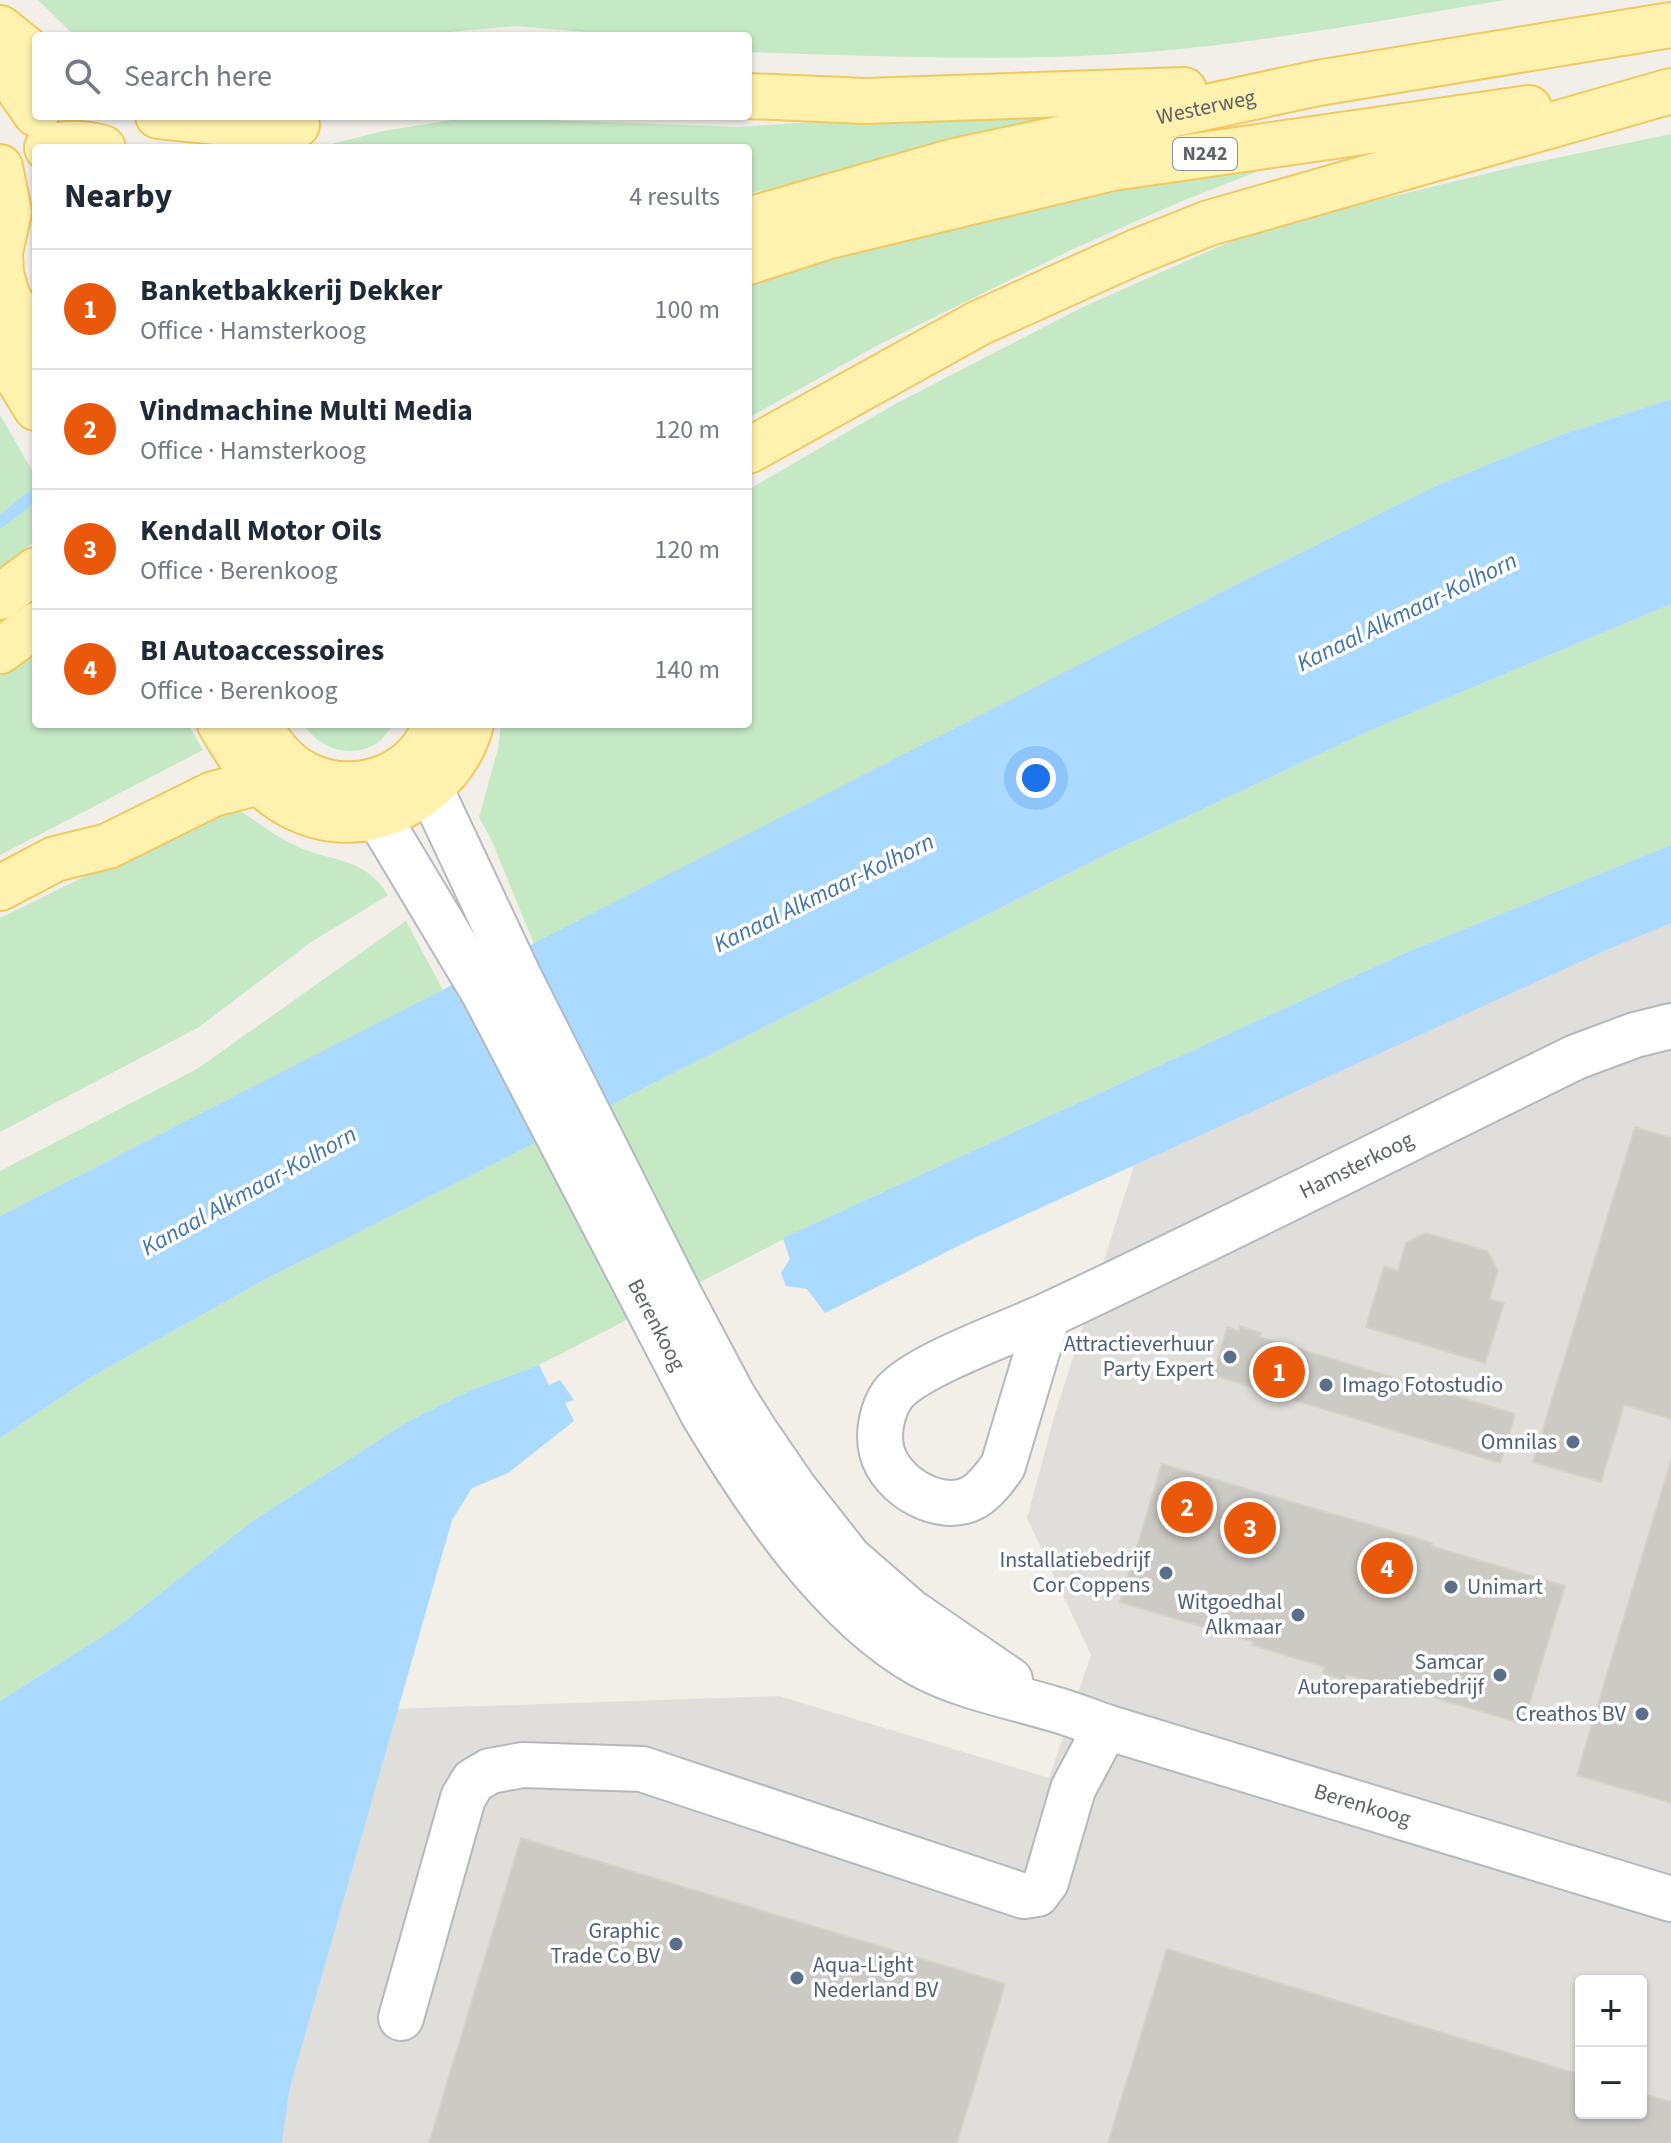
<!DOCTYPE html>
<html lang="en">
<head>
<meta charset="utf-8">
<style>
	body { margin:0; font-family:"Source Sans 3",sans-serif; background:#f2f2f3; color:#1f2937 }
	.controls { position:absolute; right:24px; bottom:24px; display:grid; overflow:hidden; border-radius:8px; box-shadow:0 2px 6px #0004 }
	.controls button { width:72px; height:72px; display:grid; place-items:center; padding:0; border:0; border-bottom:2px solid #e0e1e3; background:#fff; color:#1f2937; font:40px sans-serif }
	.you { position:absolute; left:1036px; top:778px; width:28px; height:28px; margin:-20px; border:6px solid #fff; border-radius:50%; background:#1a73e8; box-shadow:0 0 0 12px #1a73e833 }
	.badge { display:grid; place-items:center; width:52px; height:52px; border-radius:50%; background:#ea580c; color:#fff; font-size:26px; font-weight:700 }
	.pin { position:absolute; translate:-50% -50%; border:4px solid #fff; box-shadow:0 2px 8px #0006 }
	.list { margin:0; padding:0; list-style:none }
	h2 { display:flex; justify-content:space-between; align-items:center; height:104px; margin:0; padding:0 32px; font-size:34px }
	h2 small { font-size:26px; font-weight:400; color:#747a83 }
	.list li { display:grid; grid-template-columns:52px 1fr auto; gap:24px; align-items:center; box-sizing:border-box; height:120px; padding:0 32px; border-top:2px solid #e0e1e3 }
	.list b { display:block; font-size:30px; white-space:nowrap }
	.list p { margin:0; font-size:26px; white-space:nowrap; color:#747a83 }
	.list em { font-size:26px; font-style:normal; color:#747a83 }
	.icon { flex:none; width:44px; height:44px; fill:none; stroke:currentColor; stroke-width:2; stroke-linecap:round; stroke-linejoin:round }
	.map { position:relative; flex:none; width:1671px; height:2143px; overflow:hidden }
	.search { position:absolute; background:#fff; box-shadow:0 2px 6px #0004; left:32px; top:32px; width:720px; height:88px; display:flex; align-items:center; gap:20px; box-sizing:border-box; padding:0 28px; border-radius:8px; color:#747a83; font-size:30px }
	.panel { position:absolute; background:#fff; box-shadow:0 2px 6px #0004; left:32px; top:144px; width:720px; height:584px; border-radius:8px }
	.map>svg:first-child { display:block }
	.industrial { fill:#e0deda; fill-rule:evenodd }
	.green { fill:#c5e8c5 }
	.water { fill:#aadaff }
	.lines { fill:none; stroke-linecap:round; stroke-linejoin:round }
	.stream { stroke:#aadaff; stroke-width:12 }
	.building { fill:#cccac5; stroke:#d6d1c6; stroke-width:2 }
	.minor-casing { stroke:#b5b8bc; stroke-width:48 }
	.major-casing { stroke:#f2c960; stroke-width:48 }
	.minor { stroke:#fff; stroke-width:44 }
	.major { stroke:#fff2af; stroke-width:44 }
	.service-dot { fill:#5c6f8a; stroke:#fff; stroke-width:3 }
	.labels { text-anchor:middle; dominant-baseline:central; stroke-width:7; stroke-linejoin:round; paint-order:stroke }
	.shield { fill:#fff; stroke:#8f9295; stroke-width:2 }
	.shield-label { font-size:20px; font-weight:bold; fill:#5f6368 }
	.street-label { font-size:22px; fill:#5f6368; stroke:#fff }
	.service-label { font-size:22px; fill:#4e5e75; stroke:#fff; text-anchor:end }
	.water-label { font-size:24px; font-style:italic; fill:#4174aa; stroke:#fff }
</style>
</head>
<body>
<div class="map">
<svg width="1671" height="2143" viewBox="0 0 1671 2143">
	<rect width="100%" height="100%" fill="#f1efe8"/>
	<path class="industrial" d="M1671,873V2143H255L366,1710L779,1696L1049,1778L1091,1655L1027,1518L1055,1414L1149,1119ZM1581,1981H1641V2113H1581Z"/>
	<path class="green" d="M38,0H1505C1371,22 1236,48 1101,55C984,61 865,56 748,52V36H632L515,26L403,36H75Z
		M471,117L739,127L856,119L1047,117L748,194V148H316L383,131Z
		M1671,134V399L1561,435L1438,485L1247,579L534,944L492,841L479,817L498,749L501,724H748V490L897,403L1081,308L1220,246L1274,225L1518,166Z
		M1292,158L1182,201L1073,249L878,345L748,418V282L841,251L1046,203Z
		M0,415L36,477V540L0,569Z
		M1671,604V845L1403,954L807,1227L539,1365L469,1391L409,1421L254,1520L120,1625L0,1701V1438L91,1377L264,1280L1105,855L1371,730Z
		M36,648V724H188L203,750L0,855V675Z
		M303,724H394C389,730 383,739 377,743C350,760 319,748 303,724Z
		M231,805C251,817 270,833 290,843C327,863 363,854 388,895L311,942L199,1027L0,1132V918Z
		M406,921L443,990L0,1216V1171L197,1069Z"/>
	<path class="water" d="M1671,399V604L1371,730L1105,855L264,1280L91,1377L0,1438V1216L1247,579L1438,485L1561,435Z
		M1671,845V923L1604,951L968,1241L825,1313L807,1289L786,1286L781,1273L790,1259L783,1238L1403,954Z
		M539,1365L549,1385L560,1380L574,1400L565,1403L574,1421L508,1473L472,1488L452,1520L289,2091L282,2143H0V1701L120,1625L254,1520L409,1421L469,1391Z"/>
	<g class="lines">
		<path class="stream" d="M0,522L32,497"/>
	</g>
	<path class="building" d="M1635,1127L1671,1138V1419L1624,1405L1601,1482L1533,1462Z
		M1426,1233L1487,1251L1498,1271L1489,1299L1504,1303L1485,1363L1366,1327L1384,1266L1398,1271L1406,1243Z
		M1240,1326L1261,1333L1259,1337L1515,1414L1500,1463L1213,1375L1227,1327L1239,1331Z
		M1671,1460V1803L1577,1775Z
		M1162,1464L1432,1543L1431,1546L1565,1586L1523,1724L1389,1684L1388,1687L1346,1674L1345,1680L1323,1673L1325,1667L1252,1645L1254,1642L1120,1602Z
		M521,1838L1005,1984L957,2143H429Z
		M1167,1949L1581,2075V2113H1641V2093L1671,2102V2143H1108Z"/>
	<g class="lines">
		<g class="minor-casing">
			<g id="minor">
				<path d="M430,788L520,979L680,1296L733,1396L755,1431L794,1488L849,1558L911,1612L1010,1680"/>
				<path id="s1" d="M379,818L485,995L703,1414C756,1502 830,1614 921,1665C962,1687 1010,1696 1054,1709C1072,1714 1089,1721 1106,1727L1671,1899"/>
				<path id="s2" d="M1048,1315L1003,1466C995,1477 986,1490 974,1497C941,1516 891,1486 882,1452C877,1434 882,1409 893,1394C914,1366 1012,1332 1048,1315C1225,1232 1400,1143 1576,1057L1635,1035L1671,1026"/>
				<path d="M401,2018L463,1798L473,1781L490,1771L523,1765L642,1769L1024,1896L1037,1894L1046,1882L1073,1789L1106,1727"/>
			</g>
		</g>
		<g class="major-casing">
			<g id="major">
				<path d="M0,28L36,57"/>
				<path d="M0,62L36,114"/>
				<path d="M748,96L865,101L1184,90"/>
				<path d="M158,116L216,122L297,125"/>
				<path d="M47,148C65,142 85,143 103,148"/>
				<path d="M0,167L9,212L0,252L1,274L7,295L36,348"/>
				<path id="s3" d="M748,220L955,161L1318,83L1671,25"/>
				<path d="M748,262L829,236L1112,168L1529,108"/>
				<path d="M0,349L36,408"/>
				<path d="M748,451L979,323L1136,252L1209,223L1671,91"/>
				<path d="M0,597L36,570"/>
				<path d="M0,651L36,625"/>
				<path d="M220,724C231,743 243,763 258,780C303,828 372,833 423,793C446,776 464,752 471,724"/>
				<path d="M258,724C269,741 280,759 298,770C347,801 418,780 435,724"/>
				<path d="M0,888L55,859L108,846L213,794L260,782"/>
			</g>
		</g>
		<use href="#minor" class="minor"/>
		<use href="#major" class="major"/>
	</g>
	<g class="service-dot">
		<circle cx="1230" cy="1357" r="8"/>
		<circle cx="1326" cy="1385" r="8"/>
		<circle cx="1573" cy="1442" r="8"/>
		<circle cx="1166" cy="1573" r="8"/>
		<circle cx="1451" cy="1587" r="8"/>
		<circle cx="1298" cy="1615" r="8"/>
		<circle cx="1500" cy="1675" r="8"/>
		<circle cx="1642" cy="1714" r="8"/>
		<circle cx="676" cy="1944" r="8"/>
		<circle cx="797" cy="1978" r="8"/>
	</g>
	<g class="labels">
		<rect class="shield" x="1173" y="138" width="64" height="32" rx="6"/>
		<g class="shield-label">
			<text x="1205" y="154">N242</text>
		</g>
		<g class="street-label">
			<text stroke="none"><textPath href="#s3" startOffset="472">Westerweg</textPath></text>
			<text stroke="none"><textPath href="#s2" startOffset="894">Hamsterkoog</textPath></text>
			<text stroke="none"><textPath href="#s1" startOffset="578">Berenkoog</textPath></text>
			<text stroke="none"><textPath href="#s1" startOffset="1478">Berenkoog</textPath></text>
		</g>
		<g class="service-label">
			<text x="1214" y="1344">Attractieverhuur<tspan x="1214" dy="25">Party Expert</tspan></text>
			<text x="1342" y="1385" text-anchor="start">Imago Fotostudio</text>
			<text x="1557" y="1442">Omnilas</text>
			<text x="1150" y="1560">Installatiebedrijf<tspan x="1150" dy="25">Cor Coppens</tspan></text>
			<text x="1467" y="1587" text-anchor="start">Unimart</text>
			<text x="1282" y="1602">Witgoedhal<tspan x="1282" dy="25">Alkmaar</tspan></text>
			<text x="1484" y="1662">Samcar<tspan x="1484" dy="25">Autoreparatiebedrijf</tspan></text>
			<text x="1626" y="1714">Creathos BV</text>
			<text x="660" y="1931">Graphic<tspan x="660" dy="25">Trade Co BV</tspan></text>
			<text x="813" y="1965" text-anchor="start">Aqua-Light<tspan x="813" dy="25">Nederland BV</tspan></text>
		</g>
		<g class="water-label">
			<text transform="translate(1407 612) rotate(-26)">Kanaal Alkmaar-Kolhorn</text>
			<text transform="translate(824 893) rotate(-26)">Kanaal Alkmaar-Kolhorn</text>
			<text transform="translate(249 1191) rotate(-29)">Kanaal Alkmaar-Kolhorn</text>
		</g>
	</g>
</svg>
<div class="controls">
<button>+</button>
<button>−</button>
</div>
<div class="you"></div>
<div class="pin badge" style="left:1279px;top:1372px">1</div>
<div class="pin badge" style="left:1187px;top:1507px">2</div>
<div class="pin badge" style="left:1250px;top:1528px">3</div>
<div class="pin badge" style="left:1387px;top:1568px">4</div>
<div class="search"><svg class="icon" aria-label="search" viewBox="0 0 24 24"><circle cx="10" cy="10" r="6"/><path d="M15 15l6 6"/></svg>Search here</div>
<section class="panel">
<h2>Nearby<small>4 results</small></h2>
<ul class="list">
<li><span class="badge">1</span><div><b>Banketbakkerij Dekker</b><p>Office · Hamsterkoog</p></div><em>100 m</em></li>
<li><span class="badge">2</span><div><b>Vindmachine Multi Media</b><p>Office · Hamsterkoog</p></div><em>120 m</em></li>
<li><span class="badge">3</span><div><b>Kendall Motor Oils</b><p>Office · Berenkoog</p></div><em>120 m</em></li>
<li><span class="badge">4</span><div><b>BI Autoaccessoires</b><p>Office · Berenkoog</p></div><em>140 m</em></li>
</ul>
</section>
</div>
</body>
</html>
